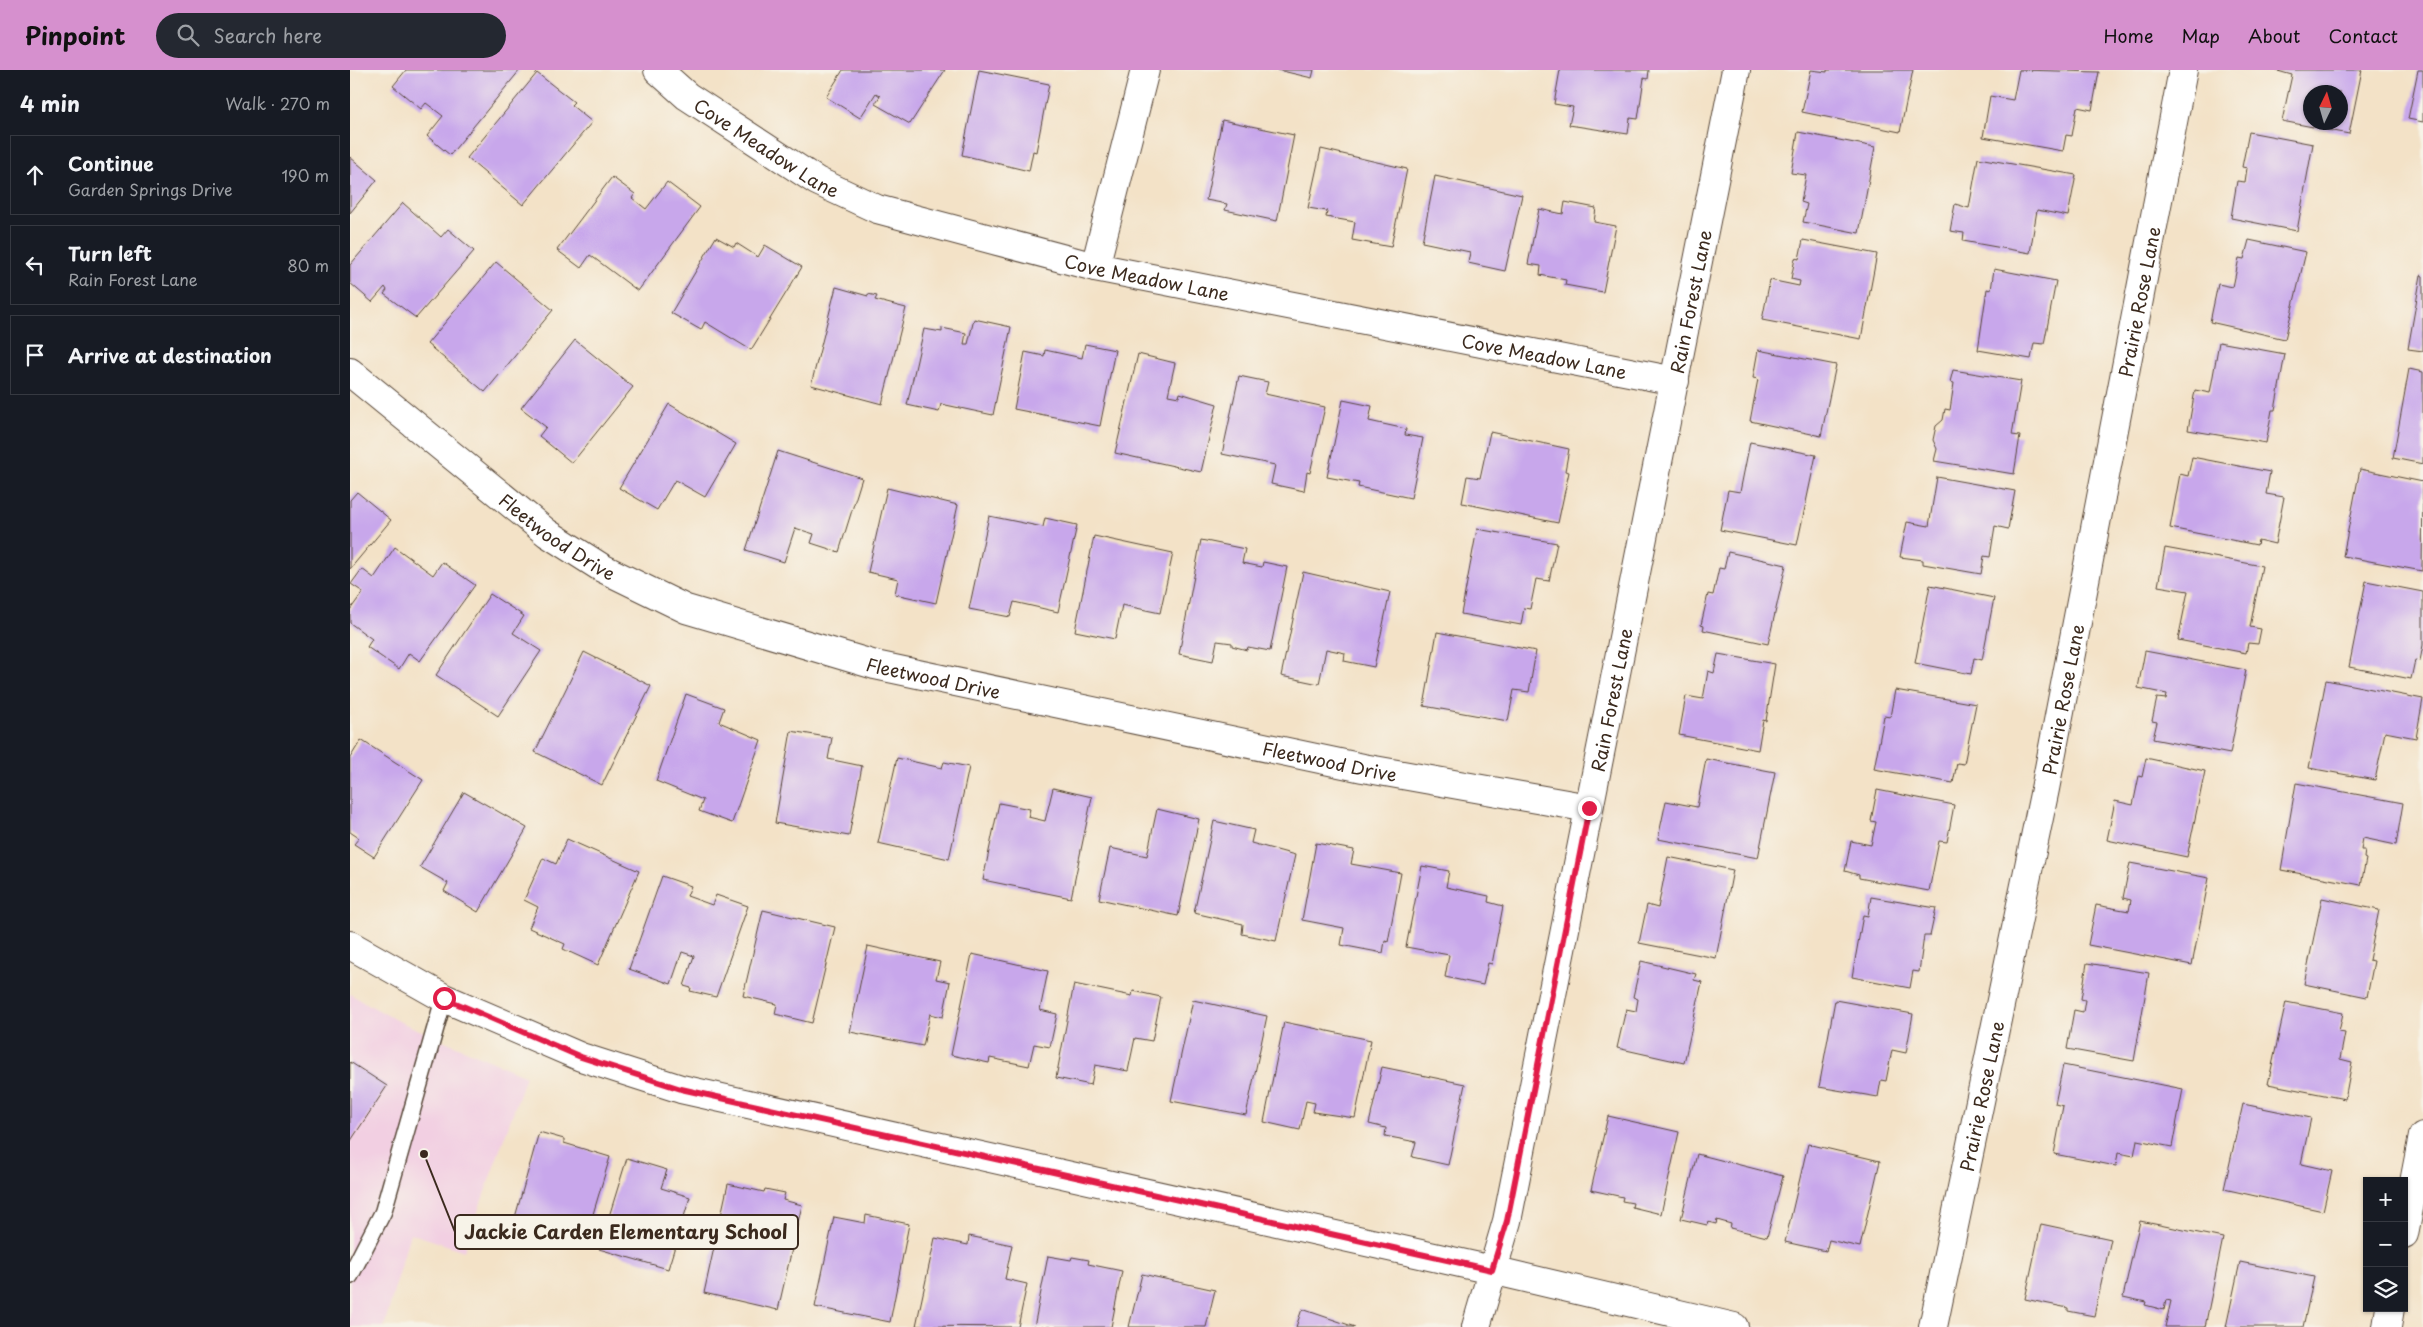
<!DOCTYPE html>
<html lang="en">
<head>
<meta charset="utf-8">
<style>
	body { margin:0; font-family:"Playpen Sans",sans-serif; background:#242831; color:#f1f3f6 }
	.controls { position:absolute; right:15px; bottom:15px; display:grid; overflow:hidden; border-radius:0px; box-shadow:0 1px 4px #0004 }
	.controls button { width:45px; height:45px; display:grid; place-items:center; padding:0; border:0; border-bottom:1px solid #363941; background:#171b24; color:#f1f3f6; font:25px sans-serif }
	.compass { position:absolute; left:1953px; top:15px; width:45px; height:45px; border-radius:50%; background:#171b24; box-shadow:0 1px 4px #0004; rotate:5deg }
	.stop { position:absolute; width:15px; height:15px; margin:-11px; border:4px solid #e11d48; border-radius:50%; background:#fff }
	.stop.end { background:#e11d48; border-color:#fff; box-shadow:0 1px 5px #0008 }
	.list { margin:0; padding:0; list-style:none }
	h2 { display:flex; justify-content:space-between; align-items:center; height:65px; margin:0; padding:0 20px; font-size:21px }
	h2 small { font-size:16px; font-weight:400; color:#9ea1a6 }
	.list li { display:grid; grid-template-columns:32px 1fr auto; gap:15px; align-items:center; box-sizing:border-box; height:80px; margin:0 10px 10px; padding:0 10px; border:1px solid #363941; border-radius:0px }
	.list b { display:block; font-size:19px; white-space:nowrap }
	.list p { margin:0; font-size:16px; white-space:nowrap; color:#9ea1a6 }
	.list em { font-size:16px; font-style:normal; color:#9ea1a6 }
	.icon { flex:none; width:28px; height:28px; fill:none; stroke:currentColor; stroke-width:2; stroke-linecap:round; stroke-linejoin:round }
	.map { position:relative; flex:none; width:2073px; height:1257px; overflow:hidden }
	header { display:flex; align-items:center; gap:30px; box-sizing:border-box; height:70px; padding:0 25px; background:#d690ce; color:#111 }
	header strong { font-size:24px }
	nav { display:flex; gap:28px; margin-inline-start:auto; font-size:18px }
	.search { width:350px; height:45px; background:#242831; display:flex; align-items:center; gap:12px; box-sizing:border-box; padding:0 18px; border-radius:28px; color:#9ea1a6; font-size:19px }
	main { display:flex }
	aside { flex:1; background:#171b24 }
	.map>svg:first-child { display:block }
	.built { fill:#f2cfe2 }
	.building { fill:#c8a7eb; fill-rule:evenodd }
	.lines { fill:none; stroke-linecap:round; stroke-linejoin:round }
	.service-casing { stroke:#574637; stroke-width:19 }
	.minor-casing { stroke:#574637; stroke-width:30 }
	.tertiary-casing { stroke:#574637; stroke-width:30 }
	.service { stroke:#fff; stroke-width:16 }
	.minor { stroke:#fff; stroke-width:28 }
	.tertiary { stroke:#fff; stroke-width:28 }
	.route { stroke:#e11d48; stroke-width:6 }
	.labels { text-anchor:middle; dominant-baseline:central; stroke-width:4; stroke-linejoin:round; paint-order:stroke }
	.street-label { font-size:18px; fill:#3b2a1e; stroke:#f7f3e8 }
	.leader { fill:none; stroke:#3b2a1e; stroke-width:2 }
	.callout-dot { fill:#3b2a1e; stroke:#f7f3e8; stroke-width:2 }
	.callout { fill:#f7f3e8; stroke:#3b2a1e; stroke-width:2 }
	.callout-label { font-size:19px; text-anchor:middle; font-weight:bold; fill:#3b2a1e }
</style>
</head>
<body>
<header>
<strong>Pinpoint</strong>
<div class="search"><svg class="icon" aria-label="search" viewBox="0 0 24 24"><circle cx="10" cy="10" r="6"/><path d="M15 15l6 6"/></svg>Search here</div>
<nav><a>Home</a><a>Map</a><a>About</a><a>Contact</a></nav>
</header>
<main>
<aside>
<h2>4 min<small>Walk · 270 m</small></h2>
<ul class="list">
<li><svg class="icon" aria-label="ahead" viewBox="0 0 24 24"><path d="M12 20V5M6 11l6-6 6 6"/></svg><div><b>Continue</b><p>Garden Springs Drive</p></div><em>190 m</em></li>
<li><svg class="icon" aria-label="left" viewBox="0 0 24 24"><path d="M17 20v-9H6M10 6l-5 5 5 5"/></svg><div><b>Turn left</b><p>Rain Forest Lane</p></div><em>80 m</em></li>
<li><svg class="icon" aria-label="arrive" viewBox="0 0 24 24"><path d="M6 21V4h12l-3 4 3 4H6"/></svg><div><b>Arrive at destination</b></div></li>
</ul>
</aside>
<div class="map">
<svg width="2073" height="1257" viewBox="0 0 2073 1257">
	<rect width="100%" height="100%" fill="#f7f3e8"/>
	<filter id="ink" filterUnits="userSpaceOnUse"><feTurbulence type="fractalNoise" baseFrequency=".02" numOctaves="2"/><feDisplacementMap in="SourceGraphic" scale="10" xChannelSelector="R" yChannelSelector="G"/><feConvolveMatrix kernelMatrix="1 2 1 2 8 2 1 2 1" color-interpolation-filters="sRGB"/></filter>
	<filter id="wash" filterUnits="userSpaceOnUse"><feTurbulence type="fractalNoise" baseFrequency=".0096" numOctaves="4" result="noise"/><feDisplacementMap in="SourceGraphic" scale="20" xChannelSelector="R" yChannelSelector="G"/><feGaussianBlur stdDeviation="1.12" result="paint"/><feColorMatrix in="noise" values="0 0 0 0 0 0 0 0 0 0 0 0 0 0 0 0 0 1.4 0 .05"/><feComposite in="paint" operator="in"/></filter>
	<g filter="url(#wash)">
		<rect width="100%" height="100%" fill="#f3e2c7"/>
		<path class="built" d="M0,924L46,950L176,1006L114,1181L60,1163L34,1257H0Z"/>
		<g id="blocks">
			<path class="building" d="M56,0H170L100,85L77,66L93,46L76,33L71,39L43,16Z
				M493,0H595L560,54L525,34L530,26L526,23L510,48L476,27Z
				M629,0L699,14L686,82L683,81L679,101L612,85Z
				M928,0H964L962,8Z
				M1210,0H1299L1298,9L1294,8L1288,49L1280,48L1278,64L1219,55L1223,37L1204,34Z
				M1461,0L1477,2V0H1563L1550,62L1452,42Z
				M1669,0L1749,2L1742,40L1727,37L1722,66L1716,65L1713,81L1633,67L1640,26L1663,30Z
				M1924,0H2012L1999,64L1932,51L1942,5ZM1960,22H1990V52H1960Z
				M2068,0H2073V52L2058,49Z
				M187,3L224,32L221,35L242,52L173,135L117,88Z
				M872,50L944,65L927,151L875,140L877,134L856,130Z
				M1448,62L1525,77L1509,163L1453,152L1457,134L1451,132L1456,105L1441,103Z
				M1899,62L1963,74L1947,161L1881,148L1887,111L1895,112L1897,98L1892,97Z
				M971,79L1057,99L1041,177L1002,170L1005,152L976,147L977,141L958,138Z
				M0,87L27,110L0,143Z
				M1628,88L1726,105L1718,146L1687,140L1680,183L1613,171L1614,163L1600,161L1605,134L1619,138Z
				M1085,106L1172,125L1155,201L1118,193L1120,182L1072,172Z
				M262,107L285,124L282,128L296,139L317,112L350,137L288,221L240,185L231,198L207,180Z
				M1215,132L1246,138L1244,152L1266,156L1253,222L1215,215L1216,210L1190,205L1191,196L1178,194L1189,139L1213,144Z
				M53,133L91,167L98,159L124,181L66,248L34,224L37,220L35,217L22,232L0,213V195Z
				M366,167L384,177L386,173L408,187L415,175L452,197L401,280L355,252L351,260L321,243Z
				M1453,170L1527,184L1511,269L1412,250L1420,210L1449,216L1450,211L1441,209L1445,188L1449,189Z
				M1899,170L1956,182L1935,269L1860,252L1868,214L1883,217L1889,188L1894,189Z
				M146,192L203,240L135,322L77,274Z
				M1644,199L1706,211L1694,274L1684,273L1681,289L1628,280L1637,219L1641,220Z
				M2071,205L2073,206V281L2058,279Z
				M486,217L518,226V224L527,226L525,230L556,238L532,334L461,315Z
				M624,249L661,257L643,345L591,334L589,342L557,335L574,259L592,262V258L616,263L614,274H618Z
				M225,270L283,317L222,393L189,366L196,357L171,338Z
				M1869,272L1935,284L1925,340H1922L1916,373L1838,360L1845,320L1860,323Z
				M735,274L765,280L750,356L664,339L675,282L694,286L695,280L732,288Z
				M1408,280L1486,295L1471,366L1400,351L1408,309L1403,308Z
				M788,284L825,293L818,325L829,327L830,323L867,334L851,402L765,383Z
				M2059,299L2073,302V394L2043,388Z
				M1603,300L1671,311L1662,365L1670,366L1664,404L1584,391L1587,379L1583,370L1586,356L1593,350L1595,339L1600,340L1604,313L1600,312Z
				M889,306L918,312L915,324L975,337L960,403L957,402L954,421L921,414L925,395L872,384Z
				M993,330L1022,336L1019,351L1056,359L1055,365L1073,368L1061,428L1008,417L1009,413L977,407Z
				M319,334L386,374L355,427L325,410L307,440L269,418Z
				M1140,362L1219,379L1215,401L1219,402L1208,453L1112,433L1117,406L1130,408Z
				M1400,372L1466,385L1447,475L1370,460L1378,420L1390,422Z
				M428,381L512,408L489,482L461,473L464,464L445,458L434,492L396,480Z
				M1842,387L1920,402L1916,424L1934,427L1925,474L1908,470L1907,475L1820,458L1830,404L1838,406Z
				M2010,399L2073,412L2072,501L1993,486Z
				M1587,407L1665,421L1658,459L1645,456L1640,487L1634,486L1631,504L1573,494V490L1550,487L1557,452L1579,456Z
				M537,418L608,435L586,533L545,524L548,509L518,502Z
				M7,422L41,450L0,499V430Z
				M639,446L693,457L695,448L727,455L708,542L664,532L660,547L619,539Z
				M1127,459L1207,473L1199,511L1186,509L1180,539L1174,538L1171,555L1111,544Z
				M744,466L823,483L810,543L772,535L765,569L725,561Z
				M851,470L895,479L892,493L912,497L913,492L937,497L920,581L898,577L897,580L882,576V573L867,571L863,591L829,584Z
				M45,477L83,505L92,492L125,515L70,591L59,583L49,599L17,577L22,569L0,553V540L13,522L1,514L12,499L24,508Z
				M1815,478L1912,496L1900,557L1911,559L1908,574L1898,573L1896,583L1828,570L1838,521L1808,516Z
				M1378,482L1436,495L1418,574L1353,560L1354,556L1351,555L1358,524L1363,525L1369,498L1374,499Z
				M953,502L1040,522L1024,597L994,591L995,583L976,579L969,614L931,606Z
				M2016,511L2073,522V575L2070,591L2065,590L2061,609L1999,597Z
				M1580,515L1644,528L1632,590L1624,588L1621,604L1565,593Z
				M140,524L174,546L163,563L191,581L148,646L86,605Z
				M1087,562L1186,581L1179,622L1164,620L1158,651L1074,636Z
				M1795,581L1896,600L1880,684L1803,669L1807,652L1802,651L1807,628L1816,629L1817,624L1788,618Z
				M234,582L301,616L252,715L185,682Z
				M1368,584L1425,594L1416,651L1413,650L1408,680L1329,665L1336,626L1353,629L1358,601L1364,603Z
				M1976,610L2073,629L2066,668L2035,662L2025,710L1959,698Z
				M1545,620L1626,634L1614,694L1607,693L1603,713L1524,699L1534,646L1540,647Z
				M336,624L374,638L369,652L411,670L382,753L349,741L353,730L306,711Z
				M441,661L482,668L478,689L512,696L499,766L425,753Z
				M11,670L73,710L24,787L4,774L9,768L0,762V688Z
				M547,688L592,698L594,692L619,697L599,789L528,773Z
				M1796,688L1855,701L1837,787L1757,770L1765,731L1783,735L1789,706L1792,707Z
				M1356,689L1425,702L1408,788L1308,769L1316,731L1347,737Z
				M1946,713L2053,733L2046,775L2013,768L2011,780H2015L2014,788L2016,789L2011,815L1931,800Z
				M703,718L742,727L721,828L633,810L649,733L680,739L678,747L695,751Z
				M1527,720L1604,735L1597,772L1589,771L1579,821L1509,808V805L1495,801L1501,771L1521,775L1526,752L1521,751Z
				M114,722L177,758L128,842L94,821L98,813L70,797Z
				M807,739L849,749L828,846L749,829L760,778L797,786Z
				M864,751L904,760L901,773L945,785L926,871L892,864L893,854L844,843Z
				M217,769L289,801L248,895L213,879L215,874L179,858L188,837L174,830L193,788L206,794Z
				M966,773L1004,780L1001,794L1051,803L1038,872L1035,871L1033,883L991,875L994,858L952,850Z
				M1318,787L1383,800L1366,888L1289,873L1297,835L1308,838Z
				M1780,793L1859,808L1842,895L1738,875L1746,835L1779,841L1781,830L1773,828Z
				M1072,796L1099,801L1096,817L1139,826L1138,832L1153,836L1142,894L1138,893L1133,915L1095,907L1099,885L1056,877Z
				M312,806L341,816L337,826L362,835L366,825L398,836L366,927L340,921L341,918L334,916L344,886L332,882L321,914L279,899Z
				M1521,827L1586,838L1580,866H1574L1569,902L1563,901L1560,918L1502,907L1513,845L1518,846Z
				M1972,828L2029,840L2019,890L2024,891L2017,927L1954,914Z
				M413,840L485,857L462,953L425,944L427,934L393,926Z
				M518,876L590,892L586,909L600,912L593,947L580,944L573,976L500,962Z
				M622,884L698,901L690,940L707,944L700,977L684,974L679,996L640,988L639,993L601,985Z
				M1291,891L1346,904L1344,910L1352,912L1334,993L1267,978L1276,939L1286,941L1288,929L1283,927Z
				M1737,893L1799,903L1784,991L1717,979L1724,940L1733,942L1735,930L1731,929Z
				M724,914L782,926L783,921L811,927L802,971L785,968L778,1001L745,995L741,1015L706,1008Z
				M843,930L917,946L896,1045L821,1031Z
				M1485,930L1563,944L1556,983L1542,980L1536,1011L1531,1010L1528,1027L1469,1017Z
				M1936,932L1993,943L1989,962L1995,963L1990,989L2002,992L1995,1029L1918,1014Z
				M934,952L1021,970L1005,1048L963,1042L965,1033L956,1031L950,1060L914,1052Z
				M0,992L37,1016L0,1072Z
				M1713,995L1833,1019L1822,1077L1787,1070L1784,1086L1768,1083L1766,1096L1704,1084L1713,1036L1705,1034Z
				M1032,997L1115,1014L1098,1095L1062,1087L1066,1072L1035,1066L1036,1058L1019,1054Z
				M1893,1034L1961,1048L1951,1094L1982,1101L1973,1141L1874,1119Z
				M1258,1046L1329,1062L1311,1144L1282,1137L1283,1133L1272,1131L1273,1127L1241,1120Z
				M189,1062L214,1069V1073L260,1087L235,1171L164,1151Z
				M1458,1074L1530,1091L1510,1177L1479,1170L1476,1181L1435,1172Z
				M1347,1084L1433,1106L1417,1167L1380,1158L1381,1154L1367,1150L1366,1154L1358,1152L1357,1155L1331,1149Z
				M277,1088L317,1100L311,1118L340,1127L318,1199L249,1179Z
				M378,1114L414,1122L415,1119L435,1123L433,1130L452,1135L428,1240L354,1223Z
				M516,1145L559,1154L540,1252L465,1237L484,1147L515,1153Z
				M1790,1151L1873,1168L1855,1257H1815L1821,1231L1816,1230L1814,1240L1795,1235L1796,1232L1773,1227Z
				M1691,1154L1761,1169L1744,1246L1718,1241V1238L1675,1229Z
				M619,1166L662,1175L655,1209L677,1214L668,1257L566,1256L585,1168L618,1175Z
				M698,1186L721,1190L722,1187L739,1190L738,1194L772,1201L761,1257H684Z
				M1890,1192L1964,1207L1953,1257H1876Z
				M792,1204L865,1220L856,1257H779Z
				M952,1239L1005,1257H946Z"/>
		</g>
	</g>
	<g filter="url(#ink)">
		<use href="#blocks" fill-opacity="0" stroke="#574637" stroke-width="1"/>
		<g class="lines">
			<g class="service-casing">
				<path id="service" d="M0,1206L33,1142L94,928"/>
			</g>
			<g class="minor-casing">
				<g id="minor">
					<path id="s1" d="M308,0L337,26L467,111L527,139L745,197L1325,311"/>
					<path d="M745,197L795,0"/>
					<path id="s2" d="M0,302L197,463L252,498L336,539L525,595L1013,698L1239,738"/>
					<path d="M2054,1164L2073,1066"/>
					<path id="s3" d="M1126,1257L1157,1151L1386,0"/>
					<path id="s4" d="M1583,1257L1695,719L1833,0"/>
					<path d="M2037,1257L2040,1238"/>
				</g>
			</g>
			<g class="tertiary-casing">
				<path id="tertiary" d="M0,875L94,928L231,987L331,1019L1142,1200L1384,1257"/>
			</g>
			<use href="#service" class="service"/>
			<use href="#minor" class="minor"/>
			<use href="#tertiary" class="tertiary"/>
		</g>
	</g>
	<g class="lines" filter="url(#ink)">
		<path class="route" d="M94,928L231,987L331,1019L1142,1200L1157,1151L1239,738"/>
	</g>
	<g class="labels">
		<g class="street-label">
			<text stroke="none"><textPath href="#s1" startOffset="134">Cove Meadow Lane</textPath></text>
			<text stroke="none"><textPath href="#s1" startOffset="539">Cove Meadow Lane</textPath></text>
			<text stroke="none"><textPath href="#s4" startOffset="1046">Prairie Rose Lane</textPath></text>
			<text stroke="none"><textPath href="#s3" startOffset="1048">Rain Forest Lane</textPath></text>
			<text stroke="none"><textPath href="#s1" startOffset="944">Cove Meadow Lane</textPath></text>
			<text stroke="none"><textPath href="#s2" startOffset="265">Fleetwood Drive</textPath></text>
			<text stroke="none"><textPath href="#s2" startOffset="670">Fleetwood Drive</textPath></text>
			<text stroke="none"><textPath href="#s4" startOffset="641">Prairie Rose Lane</textPath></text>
			<text stroke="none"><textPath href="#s3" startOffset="642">Rain Forest Lane</textPath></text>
			<text stroke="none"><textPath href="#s2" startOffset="1075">Fleetwood Drive</textPath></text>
			<text stroke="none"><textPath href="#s4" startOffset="236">Prairie Rose Lane</textPath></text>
		</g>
	</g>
	<path class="leader" d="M74 1084L105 1162"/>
	<circle class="callout-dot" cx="74" cy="1084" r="5"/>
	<rect class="callout" x="105" y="1145" width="343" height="34" rx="5"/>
	<g class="callout-label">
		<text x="276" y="1169">Jackie Carden Elementary School</text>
	</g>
</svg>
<div class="controls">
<button>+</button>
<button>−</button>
<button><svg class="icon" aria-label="layers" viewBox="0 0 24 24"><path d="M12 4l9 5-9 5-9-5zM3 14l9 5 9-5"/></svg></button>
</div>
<svg class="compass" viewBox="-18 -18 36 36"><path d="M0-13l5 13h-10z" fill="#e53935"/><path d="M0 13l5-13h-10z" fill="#9ea1a6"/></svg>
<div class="stop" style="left:94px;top:928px"></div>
<div class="stop end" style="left:1239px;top:738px"></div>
</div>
</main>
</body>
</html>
